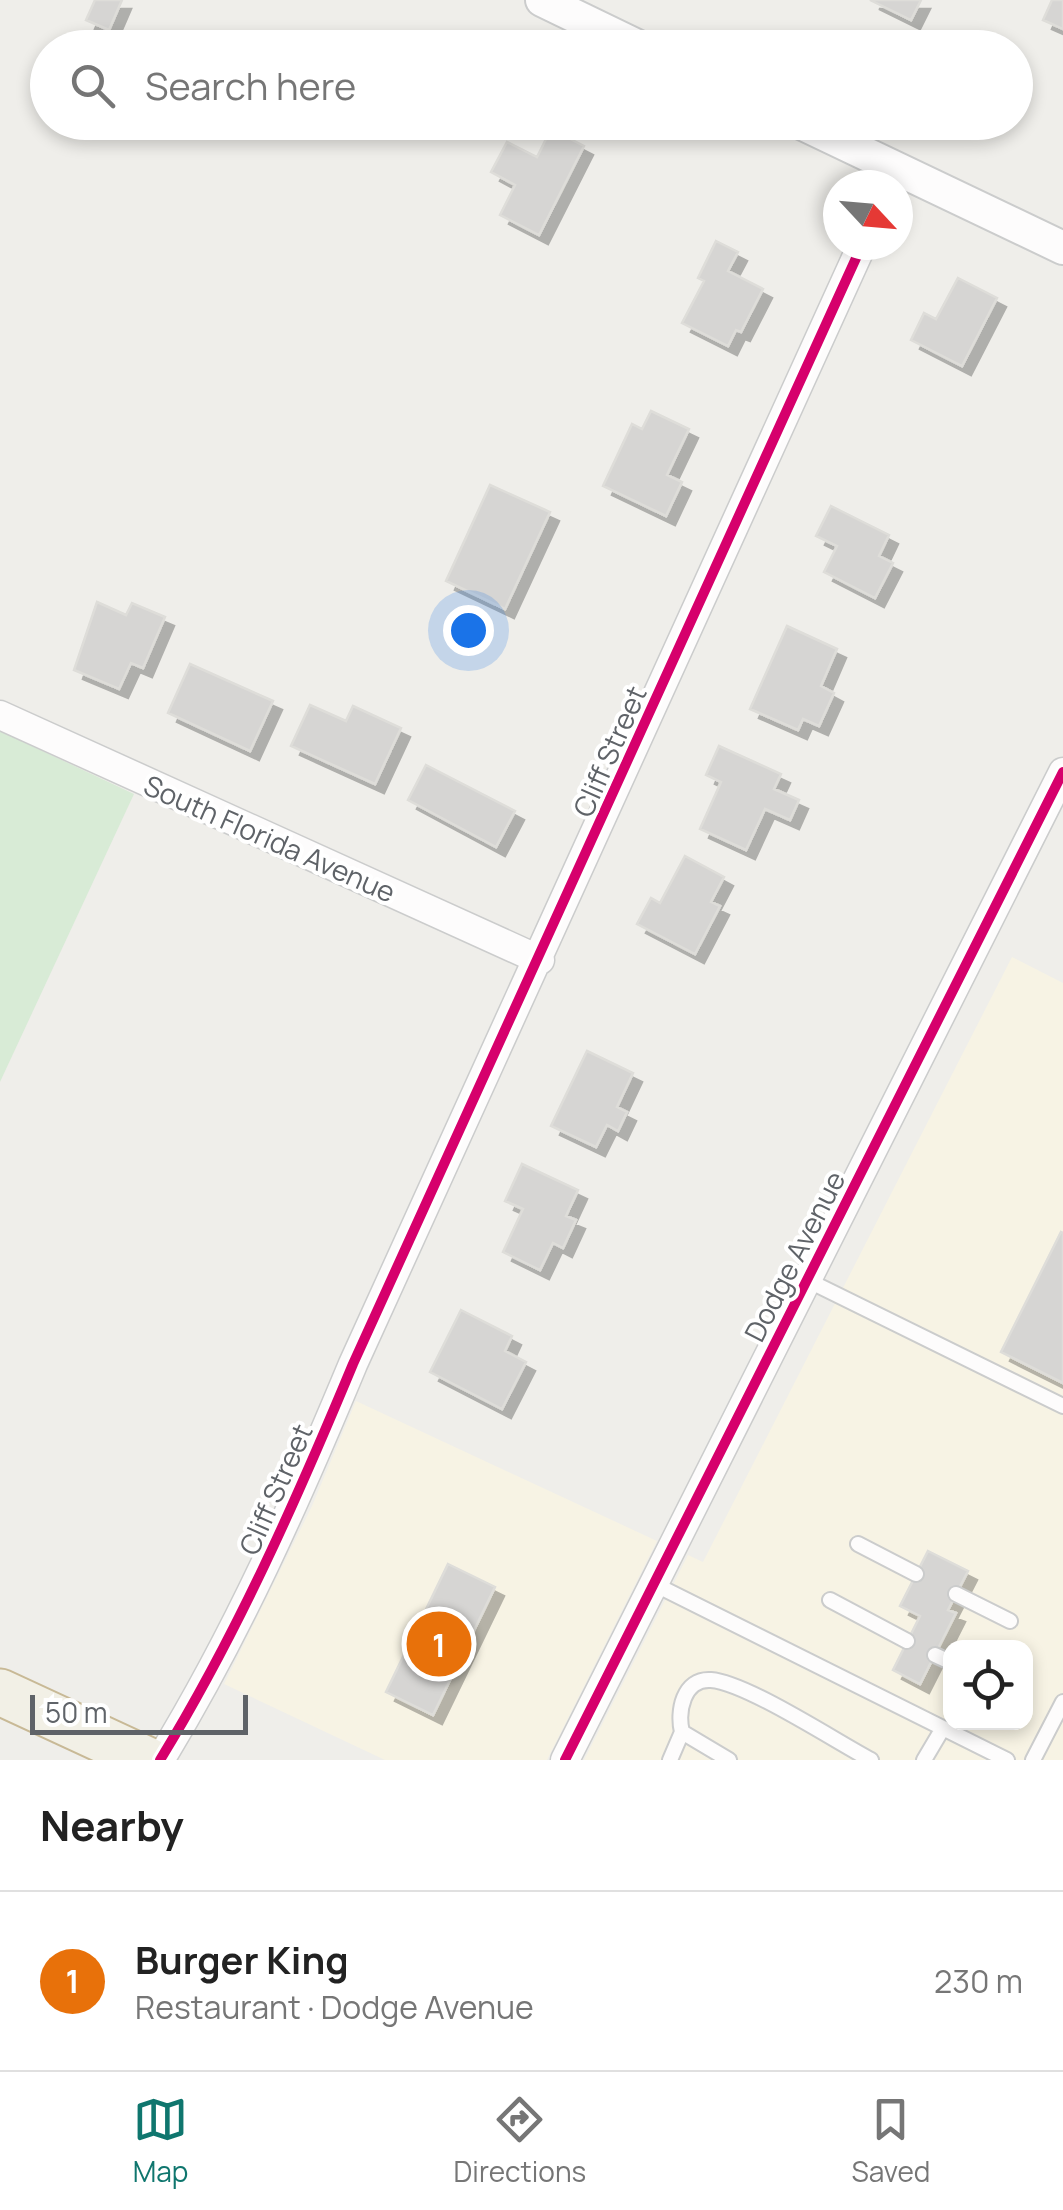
<!DOCTYPE html>
<html lang="en">
<head>
<meta charset="utf-8">
<style>
	body { margin:0; font-family:Manrope,sans-serif; background:#f6f6f6; color:#222 }
	.controls { position:absolute; right:30px; bottom:30px; display:grid; overflow:hidden; border-radius:20px; box-shadow:0 5px 15px #0003 }
	.controls button { width:90px; height:90px; display:grid; place-items:center; padding:0; border:0; border-bottom:2px solid #e0e0e0; background:#fff; color:#222; font:50px sans-serif }
	.compass { position:absolute; left:823px; top:170px; width:90px; height:90px; border-radius:50%; background:#fff; box-shadow:0 5px 15px #0003; rotate:116deg }
	.scale { position:absolute; left:30px; bottom:25px; width:218px; box-sizing:border-box; padding-left:10px; border:5px solid #5f6368; border-top:0; font-size:28px; line-height:35px; white-space:nowrap; color:#5f6368; -webkit-text-stroke:8px #fff; paint-order:stroke }
	.you { position:absolute; left:468px; top:630px; width:35px; height:35px; margin:-25px; border:8px solid #fff; border-radius:50%; background:#1a73e8; box-shadow:0 0 0 15px #1a73e833 }
	.badge { display:grid; place-items:center; width:65px; height:65px; border-radius:50%; background:#0f766e; color:#fff; font-size:32px; font-weight:700 }
	.pin { position:absolute; translate:-50% -50%; border:5px solid #fff; box-shadow:0 2px 10px #0006 }
	.list { margin:0; padding:0; list-style:none }
	h2 { display:flex; justify-content:space-between; align-items:center; height:130px; margin:0; padding:0 40px; font-size:42px }
	h2 small { font-size:32px; font-weight:400; color:#767676 }
	.list li { display:grid; grid-template-columns:65px 1fr auto; gap:30px; align-items:center; box-sizing:border-box; height:180px; padding:0 40px; border-top:2px solid #e0e0e0 }
	.list b { display:block; font-size:38px; white-space:nowrap }
	.list p { margin:0; font-size:32px; white-space:nowrap; color:#767676 }
	.list em { font-size:32px; font-style:normal; color:#767676 }
	.icon { flex:none; width:55px; height:55px; fill:none; stroke:currentColor; stroke-width:2; stroke-linecap:round; stroke-linejoin:round }
	.map { position:relative; flex:none; width:1063px; height:1760px; overflow:hidden }
	.search { position:absolute; background:#fff; box-shadow:0 5px 15px #0003; left:30px; right:30px; top:30px; height:110px; display:flex; align-items:center; gap:25px; box-sizing:border-box; padding:0 35px; border-radius:55px; color:#767676; font-size:38px }
	.sheet { height:310px; background:#fff }
	nav { display:flex; justify-content:space-around; align-items:center; box-sizing:border-box; height:140px; border-top:2px solid #e0e0e0; background:#fff; font-size:28px; color:#767676 }
	nav a { display:grid; justify-items:center; gap:5px }
	nav .on { color:#0f766e }
	.map>svg:first-child { display:block }
	.commercial { fill:#f7f3e4; fill-rule:evenodd }
	.green { fill:#d8ebd6 }
	.building { fill:#d6d5d3; stroke:#deddd9; stroke-width:2.5; filter:url(#shadow) }
	.lines { fill:none; stroke-linecap:round; stroke-linejoin:round }
	.service-casing { stroke:#cbcccc; stroke-width:18 }
	.minor-casing { stroke:#cbcccc; stroke-width:31 }
	.tertiary-casing { stroke:#cbcccc; stroke-width:36 }
	.trunk-casing { stroke:#c8b996; stroke-width:49 }
	.service { stroke:#fdfcfc; stroke-width:14 }
	.minor { stroke:#fdfcfc; stroke-width:28 }
	.tertiary { stroke:#fdfcfc; stroke-width:32 }
	.trunk { stroke:#f2f0e6; stroke-width:45 }
	.cycleway-casing { stroke:#fff; stroke-width:16 }
	.cycleway { stroke:#d6006c; stroke-width:10 }
	.labels { text-anchor:middle; dominant-baseline:central; stroke-width:8; stroke-linejoin:round; paint-order:stroke }
	.street-label { font-size:28px; fill:#5f6368; stroke:#fff }
</style>
</head>
<body>
<div class="map">
<svg width="1063" height="1760" viewBox="0 0 1063 1760">
	<defs>
		<filter id="shadow"><feDropShadow dx="9" dy="9" stdDeviation="0" flood-color="#0004"/></filter>
	</defs>
	<rect width="100%" height="100%" fill="#efeeea"/>
	<path class="commercial" d="M1012,957L1063,983V1760H584L688,1555L703,1562ZM950,1648H1026V1722H950Z
		M356,1401L657,1541L547,1760H385L224,1684L312,1506Z"/>
	<path class="green" d="M0,731L134,794L0,1082Z"/>
	<path class="building" d="M95,0H122L109,30L86,20Z
		M870,0H921L911,20Z
		M1052,0H1063V29L1043,20Z
		M370,35L388,43L392,35L420,48H364Z
		M551,129L584,146L539,235L500,215L515,185L491,172L507,142L537,157Z
		M716,241L738,252L728,271L763,289L741,332L736,330L728,346L682,323L704,281L698,278Z
		M958,278L997,298L962,366L911,340L924,313L936,319Z
		M651,411L689,429L667,475L682,482L666,516L603,486L632,424L642,429Z
		M490,485L550,512L505,609L446,581Z
		M831,506L889,535L879,556L893,563L875,598L824,572L837,546L816,536Z
		M97,602L126,615L132,603L165,617L143,668L131,663L119,689L74,670Z
		M787,626L837,649L821,686L834,693L819,726L803,719L798,730L750,709Z
		M190,664L273,701L250,751L168,713Z
		M310,705L346,721L353,706L401,728L375,784L291,746Z
		M719,746L781,774L774,789L799,800L790,820L765,809L746,850L700,829L721,782L706,775Z
		M426,765L515,811L496,847L408,800Z
		M685,856L724,877L711,902L720,906L695,954L637,924L651,898L660,903Z
		M587,1051L633,1073L617,1107L627,1112L618,1131L607,1125L596,1147L551,1126Z
		M522,1164L578,1190L566,1216L576,1220L563,1248L553,1243L540,1270L503,1252L523,1209L505,1201Z
		M1061,1232L1063,1233V1383L1001,1352Z
		M461,1310L512,1336L505,1351L526,1362L502,1409L430,1372Z
		M928,1551L968,1571L948,1610L956,1613L920,1684L893,1670L920,1616L900,1606Z
		M448,1564L495,1587L433,1715L386,1692Z"/>
	<g class="lines">
		<g class="service-casing">
			<path id="service" d="M807,1280L1063,1406
				M858,1544L916,1574
				M654,1584L1007,1760
				M956,1594L1010,1621
				M830,1600L907,1641
				M935,1655L950,1662
				M670,1760L682,1732
				M729,1760L682,1732C677,1712 683,1678 711,1680C747,1683 835,1741 871,1760
				M924,1760L943,1728
				M1033,1760L1063,1702"/>
		</g>
		<g class="minor-casing">
			<path id="minor" d="M0,715L540,960
				M160,1760C237,1634 296,1501 353,1364L862,245
				M565,1760L1063,772"/>
		</g>
		<g class="tertiary-casing">
			<path id="tertiary" d="M542,0L641,48
				M799,122L1063,248"/>
		</g>
		<g class="trunk-casing">
			<path id="trunk" d="M0,1692L147,1760"/>
		</g>
		<use href="#service" class="service"/>
		<use href="#minor" class="minor"/>
		<use href="#tertiary" class="tertiary"/>
		<use href="#trunk" class="trunk"/>
		<g class="cycleway-casing">
			<path id="cycleway" d="M160,1760C237,1634 296,1501 353,1364L862,245
				M565,1760L1063,772"/>
		</g>
		<use href="#cycleway" class="cycleway"/>
	</g>
	<g class="labels">
		<g class="street-label">
			<text transform="translate(609 751) rotate(-66)">Cliff Street</text>
			<text transform="translate(270 838) rotate(24)">South Florida Avenue</text>
			<text transform="translate(794 1256) rotate(-63)">Dodge Avenue</text>
			<text transform="translate(275 1489) rotate(-66)">Cliff Street</text>
		</g>
	</g>
</svg>
<div class="controls">
<button><svg class="icon" aria-label="locate" viewBox="0 0 24 24"><circle cx="12" cy="12" r="6"/><path d="M12 2v4M12 18v4M2 12h4M18 12h4"/></svg></button>
</div>
<svg class="compass" viewBox="-18 -18 36 36"><path d="M0-13l5 13h-10z" fill="#e53935"/><path d="M0 13l5-13h-10z" fill="#767676"/></svg>
<div class="scale">50 m</div>
<div class="you"></div>
<div class="pin badge" style="left:439px;top:1644px;background:#e8710a">1</div>
<div class="search"><svg class="icon" aria-label="search" viewBox="0 0 24 24"><circle cx="10" cy="10" r="6"/><path d="M15 15l6 6"/></svg>Search here</div>
</div>
<section class="sheet">
<h2>Nearby<small></small></h2>
<ul class="list">
<li><span class="badge" style="background:#e8710a">1</span><div><b>Burger King</b><p>Restaurant · Dodge Avenue</p></div><em>230 m</em></li>
</ul>
</section>
<nav>
<a class="on"><svg class="icon" aria-label="map" viewBox="0 0 24 24"><path d="M3 6l6-2 6 2 6-2v14l-6 2-6-2-6 2zM9 4v14M15 6v14"/></svg>Map</a>
<a><svg class="icon" aria-label="directions" viewBox="0 0 24 24"><path d="M12 3l9 9-9 9-9-9zM9 14v-3h6M13 9l2 2-2 2"/></svg>Directions</a>
<a><svg class="icon" aria-label="saved" viewBox="0 0 24 24"><path d="M7 4h10v16l-5-4-5 4z"/></svg>Saved</a>
</nav>
</body>
</html>
